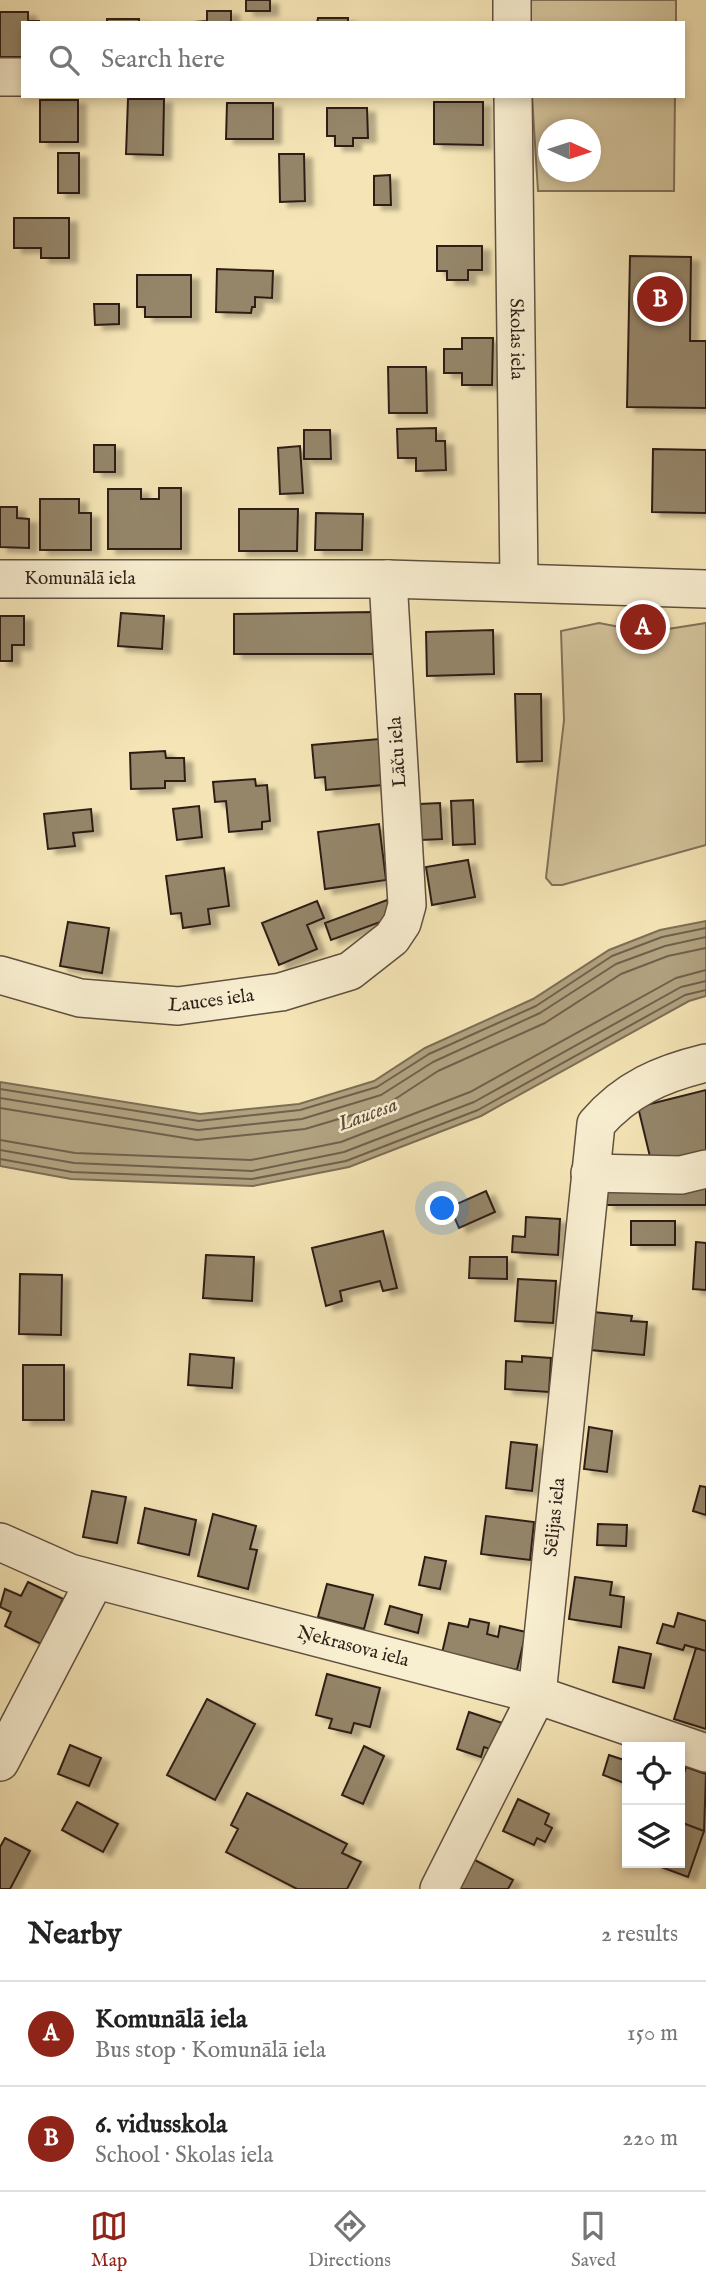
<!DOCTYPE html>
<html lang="en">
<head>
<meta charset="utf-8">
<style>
	body { margin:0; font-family:"IM FELL English",serif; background:#f6f6f6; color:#222 }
	.controls { position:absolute; right:21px; bottom:21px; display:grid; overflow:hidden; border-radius:0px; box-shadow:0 4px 10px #0003 }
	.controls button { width:63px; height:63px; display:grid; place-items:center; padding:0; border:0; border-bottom:2px solid #e0e0e0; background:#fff; color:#222; font:35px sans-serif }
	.compass { position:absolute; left:538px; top:119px; width:63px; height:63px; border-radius:50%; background:#fff; box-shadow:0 4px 10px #0003; rotate:93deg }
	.you { position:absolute; left:443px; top:1209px; width:24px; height:24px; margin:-18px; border:5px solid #fff; border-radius:50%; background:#1a73e8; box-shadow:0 0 0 10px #1a73e833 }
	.badge { display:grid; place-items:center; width:46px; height:46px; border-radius:50%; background:#8f2418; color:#fff; font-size:23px; font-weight:700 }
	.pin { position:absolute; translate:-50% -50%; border:4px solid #fff; box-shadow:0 2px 7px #0006 }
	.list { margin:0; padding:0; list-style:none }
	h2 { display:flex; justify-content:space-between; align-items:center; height:91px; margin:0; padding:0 28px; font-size:30px }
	h2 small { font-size:23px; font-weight:400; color:#767676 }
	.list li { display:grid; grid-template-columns:46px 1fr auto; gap:21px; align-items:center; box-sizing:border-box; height:105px; padding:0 28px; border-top:2px solid #e0e0e0 }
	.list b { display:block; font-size:26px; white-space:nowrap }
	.list p { margin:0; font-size:23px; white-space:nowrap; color:#767676 }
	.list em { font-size:23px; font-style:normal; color:#767676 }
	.icon { flex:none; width:38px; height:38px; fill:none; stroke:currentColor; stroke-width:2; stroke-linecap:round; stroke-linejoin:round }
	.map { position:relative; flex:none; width:706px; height:1889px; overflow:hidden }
	.search { position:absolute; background:#fff; box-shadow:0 4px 10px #0003; left:21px; right:21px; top:21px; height:77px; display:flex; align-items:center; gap:18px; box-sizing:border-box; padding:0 24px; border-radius:0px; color:#767676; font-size:26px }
	.sheet { height:301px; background:#fff }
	nav { display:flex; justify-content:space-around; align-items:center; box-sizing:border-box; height:98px; border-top:2px solid #e0e0e0; background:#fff; font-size:19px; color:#767676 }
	nav a { display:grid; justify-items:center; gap:4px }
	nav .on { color:#8f2418 }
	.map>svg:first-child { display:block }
	.green { fill:#d3c39b; stroke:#80715a; stroke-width:2; fill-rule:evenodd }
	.water { fill:#b1a280; stroke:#7d6e56; stroke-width:2 }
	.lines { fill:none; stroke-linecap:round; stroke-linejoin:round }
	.shore { stroke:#70604c; stroke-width:2 }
	.building { fill:#95866a; stroke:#2e1f18; stroke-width:2; filter:url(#shadow) }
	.minor-casing { stroke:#605040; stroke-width:40 }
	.minor { stroke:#f8eed0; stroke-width:37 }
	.labels { text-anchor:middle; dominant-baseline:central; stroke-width:5; stroke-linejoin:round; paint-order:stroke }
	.street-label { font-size:19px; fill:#2e1f18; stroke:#f8eed0 }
	.water-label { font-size:21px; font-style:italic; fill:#5c4d3c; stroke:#f8eed0 }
</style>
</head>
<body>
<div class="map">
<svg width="706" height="1889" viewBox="0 0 706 1889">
	<defs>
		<filter id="shadow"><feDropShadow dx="8" dy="4.5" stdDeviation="2" flood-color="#0004"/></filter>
	</defs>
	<rect width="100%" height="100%" fill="#f5e5b6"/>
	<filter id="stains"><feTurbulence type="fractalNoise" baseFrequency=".00286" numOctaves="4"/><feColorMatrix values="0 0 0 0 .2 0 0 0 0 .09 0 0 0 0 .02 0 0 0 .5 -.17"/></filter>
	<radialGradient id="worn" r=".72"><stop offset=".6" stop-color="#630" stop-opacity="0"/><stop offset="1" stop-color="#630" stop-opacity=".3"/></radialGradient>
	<path class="green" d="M526,0H676V23H527Z
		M532,96H675L674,191H538ZM548,130H590V172H548Z
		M599,623L661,635L668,629L706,623V845L562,885H552L546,878L564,720L561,631Z"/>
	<path class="water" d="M706,921V996L689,1001L481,1116L349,1167L253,1186L71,1179L0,1166V1082L200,1114L299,1104L374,1081L425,1048L533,999L609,950L660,930Z"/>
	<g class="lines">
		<path class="shore" d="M0,1089L199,1121L300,1110L377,1087L429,1054L536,1006L612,956L662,937L706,928
			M0,1098L198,1130L302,1119L381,1095L433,1062L540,1013L616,964L665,946L706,937
			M0,1108L197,1140L305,1129L386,1105L438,1071L545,1023L621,974L668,956L706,948
			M0,1140L75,1153L251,1160L341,1142L470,1092L676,978L706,970
			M0,1150L74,1163L252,1171L344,1152L474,1102L681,987L706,981
			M0,1159L72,1172L252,1179L346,1161L478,1110L685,995L706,990"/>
	</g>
	<path class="building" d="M246,0H270V11H246Z
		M207,11H231V23H181L207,21Z
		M0,12H28V21H40L23,23V57H0Z
		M318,18H348V23H317Z
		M107,19H139V23H107Z
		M128,99H164L163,155L126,154Z
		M40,100H78V142H40Z
		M434,102H483V145L434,144Z
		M227,103H273V139H226Z
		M327,108H367L368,138H353V146H335V136H327Z
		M58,153H79V193H58Z
		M279,154H304L305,201L280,202Z
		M390,175L391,205H374V176Z
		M14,218H69V258H41V248H14Z
		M437,246H482V270H468V280H447V271H437Z
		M630,256L691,257L690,341H706V408L627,407Z
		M217,269L273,271L272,298L255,297V307H252L251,313L216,312Z
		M137,275H191V317H145V307H137Z
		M94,304H119V324L95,325Z
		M462,338H493L492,385H462V373H444V349H462Z
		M388,367H426L427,413H389Z
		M436,428V441H445L446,470L416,471V458H398L397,429Z
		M304,430H330L331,459H304Z
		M94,445H115V472H94Z
		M300,446L303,493L280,494L278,448Z
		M653,449L706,450V513L652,512Z
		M159,488H181V549H108V489H141V499H159Z
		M40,499H79V513H91V550H40Z
		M0,507H17V518L29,519V548L0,547Z
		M239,509H298L297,551H239Z
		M316,513L363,514L362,550H315Z
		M373,612V654H234V614Z
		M121,613L164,616L162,649L118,646Z
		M0,616H24V645H12V661H0Z
		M493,630L494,674L427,676L426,632Z
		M515,694H541L542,761L517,762Z
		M379,739L383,785L326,790L325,777L315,778L312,745Z
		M165,751L166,758H184L185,781H165V788L131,789L130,753Z
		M255,779L256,786L267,785L270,821L262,822V829L229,832L226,801L215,802L213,782Z
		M473,800L475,844L453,845L451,801Z
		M440,803L442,839L421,840L419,804Z
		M199,806L202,837L177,840L173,809Z
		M91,809L93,831L73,833L75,846L48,849L44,814Z
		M379,824L386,880L325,889L318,832Z
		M468,860L475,897L432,905L426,867Z
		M224,868L229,906L208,909L210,924L183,928L181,913L171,914L166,876Z
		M387,900L394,917L331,940L325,923Z
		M317,901L324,918L307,925L317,949L279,965L262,923Z
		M68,922L109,928L102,973L60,966Z
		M706,1090V1151L652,1165L638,1107Z
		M706,1184V1205H606V1185Z
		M486,1191L495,1212L459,1228L450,1207Z
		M526,1217L560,1219L558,1255L512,1252L513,1236L525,1237Z
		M631,1221H675V1245H631Z
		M383,1231L397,1288L383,1291L380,1281L340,1291L342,1301L326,1306L312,1248Z
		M696,1242L706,1243V1290L693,1289Z
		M206,1255L254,1257L252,1301L203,1298Z
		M470,1257H507V1279L469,1278Z
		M20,1274L62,1275L61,1335L19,1334Z
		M518,1279L556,1281L553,1323L515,1321Z
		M593,1312L632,1316L631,1321L647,1322L644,1355L590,1350Z
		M190,1354L234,1358L232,1388L188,1385Z
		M522,1356L551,1358L549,1392L505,1389L506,1361L522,1362Z
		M23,1365H64V1420H23Z
		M589,1427L612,1431L607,1472L584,1469Z
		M511,1442L537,1445L532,1491L506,1488Z
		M700,1486L706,1487V1515L693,1511Z
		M92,1491L126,1497L117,1543L83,1537Z
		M145,1508L196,1520L189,1555L138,1543Z
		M213,1514L256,1526L250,1549L257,1550L248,1589L198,1576Z
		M486,1516L534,1522L530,1560L481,1554Z
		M598,1524L627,1525L626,1546L597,1545Z
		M425,1557L446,1561L440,1589L419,1585Z
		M575,1577L612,1582L610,1595L624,1597L621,1627L569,1619Z
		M28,1582L63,1599L41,1644L5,1626L11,1612L0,1607L5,1589L21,1596Z
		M327,1584L373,1595L364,1629L318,1617Z
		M390,1606L422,1615L418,1633L385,1624Z
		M678,1613L706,1621V1651L685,1645L683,1650L657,1643L663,1624L674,1627Z
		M470,1619L489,1623L487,1634L498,1637L500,1626L526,1632L517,1670L442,1653L449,1623L468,1627Z
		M619,1647L651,1654L644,1688L613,1682Z
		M696,1648L706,1651V1729L674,1719Z
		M327,1674L380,1688L370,1727L354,1723L351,1733L329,1728L332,1719L316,1715Z
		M207,1699L255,1724L215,1800L167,1775Z
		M469,1712L502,1723L493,1750L484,1747L481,1757L457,1749Z
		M70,1745L101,1758L89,1786L58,1774Z
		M364,1746L384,1756L363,1804L342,1795Z
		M609,1755L627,1761V1784L603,1775Z
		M686,1767L706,1774L704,1831L680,1822V1785Z
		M247,1793L347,1844L342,1853L361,1862L347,1889H297L226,1852L238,1829L231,1825Z
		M518,1799L549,1814L545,1824L552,1828L545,1842L537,1838L534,1845L503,1831Z
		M77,1802L118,1824L103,1852L62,1830Z
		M680,1822L704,1831L688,1877L653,1864L680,1863Z
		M5,1838L30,1851L10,1889H0V1847Z
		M469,1857L513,1880L508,1889H453Z"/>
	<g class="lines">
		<g class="minor-casing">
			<g id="minor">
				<path d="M512,0V23"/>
				<path d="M0,77H23"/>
				<path id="s1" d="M513,96L519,581"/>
				<path id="s2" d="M0,579H388L706,589"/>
				<path id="s3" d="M0,975L80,998L178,1006L281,992L350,971L392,938L402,923L407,905L388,579"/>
				<path d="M590,1173L681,1175L706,1169"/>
				<path id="s4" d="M0,1542L70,1573L537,1695L706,1753"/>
				<path d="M0,1762L95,1580"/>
				<path id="s5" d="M439,1889L537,1695L596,1124C626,1089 661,1074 706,1063"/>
			</g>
		</g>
		<use href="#minor" class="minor"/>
	</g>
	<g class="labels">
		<g class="street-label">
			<text stroke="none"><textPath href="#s1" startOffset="243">Skolas iela</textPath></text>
			<text stroke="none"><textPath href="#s2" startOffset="80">Komunālā iela</textPath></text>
			<text transform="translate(398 752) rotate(-94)">Lāču iela</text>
			<text stroke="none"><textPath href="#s3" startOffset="215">Lauces iela</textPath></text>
			<text stroke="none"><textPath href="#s5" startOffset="396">Sēlijas iela</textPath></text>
			<text stroke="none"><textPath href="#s4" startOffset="369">Ņekrasova iela</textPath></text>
		</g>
		<g class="water-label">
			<text transform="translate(368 1115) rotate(-20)">Laucesa</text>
		</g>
	</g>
	<rect width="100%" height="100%" filter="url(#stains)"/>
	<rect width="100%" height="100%" fill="url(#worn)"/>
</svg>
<div class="controls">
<button><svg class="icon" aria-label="locate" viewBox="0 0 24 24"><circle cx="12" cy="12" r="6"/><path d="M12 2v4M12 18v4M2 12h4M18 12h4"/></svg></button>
<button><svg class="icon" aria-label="layers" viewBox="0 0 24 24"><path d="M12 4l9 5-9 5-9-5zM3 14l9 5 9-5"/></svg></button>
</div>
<svg class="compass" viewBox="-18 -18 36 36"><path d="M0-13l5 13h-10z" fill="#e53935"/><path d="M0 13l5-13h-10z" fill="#767676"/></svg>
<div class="you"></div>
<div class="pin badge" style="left:643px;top:627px">A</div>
<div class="pin badge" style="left:660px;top:299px">B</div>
<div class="search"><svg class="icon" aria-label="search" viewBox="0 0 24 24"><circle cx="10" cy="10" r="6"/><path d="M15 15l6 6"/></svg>Search here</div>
</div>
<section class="sheet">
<h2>Nearby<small>2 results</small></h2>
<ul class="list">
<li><span class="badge">A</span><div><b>Komunālā iela</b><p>Bus stop · Komunālā iela</p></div><em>150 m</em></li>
<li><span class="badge">B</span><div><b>6. vidusskola</b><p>School · Skolas iela</p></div><em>220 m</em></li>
</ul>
</section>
<nav>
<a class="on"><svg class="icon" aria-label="map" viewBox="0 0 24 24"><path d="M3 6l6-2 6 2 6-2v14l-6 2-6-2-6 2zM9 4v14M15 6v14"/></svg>Map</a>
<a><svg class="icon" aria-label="directions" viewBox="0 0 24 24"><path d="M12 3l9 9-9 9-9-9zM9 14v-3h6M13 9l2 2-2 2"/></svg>Directions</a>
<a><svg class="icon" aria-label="saved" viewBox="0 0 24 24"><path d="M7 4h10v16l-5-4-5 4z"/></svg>Saved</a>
</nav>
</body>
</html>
